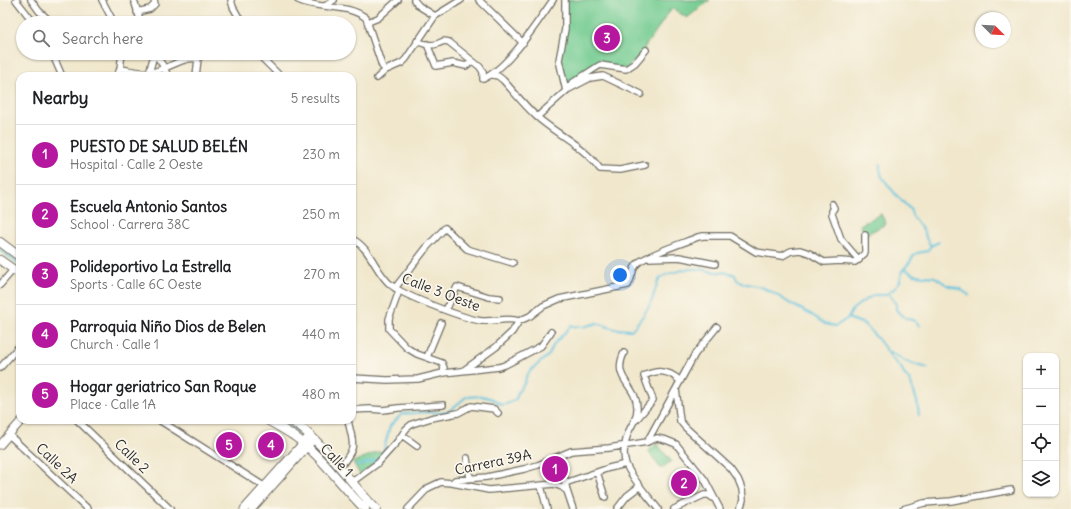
<!DOCTYPE html>
<html lang="en">
<head>
<meta charset="utf-8">
<style>
	body { margin:0; font-family:Delius,sans-serif; background:#f6f6f6; color:#202124 }
	.controls { position:absolute; right:12px; bottom:12px; display:grid; overflow:hidden; border-radius:8px; box-shadow:0 1px 3px #0004 }
	.controls button { width:36px; height:36px; display:grid; place-items:center; padding:0; border:0; border-bottom:1px solid #e0e0e0; background:#fff; color:#202124; font:20px sans-serif }
	.compass { position:absolute; left:975px; top:12px; width:36px; height:36px; border-radius:50%; background:#fff; box-shadow:0 1px 3px #0004; rotate:114deg }
	.you { position:absolute; left:620px; top:275px; width:14px; height:14px; margin:-10px; border:3px solid #fff; border-radius:50%; background:#1a73e8; box-shadow:0 0 0 6px #1a73e833 }
	.badge { display:grid; place-items:center; width:26px; height:26px; border-radius:50%; background:#b5179e; color:#fff; font-size:13px; font-weight:700 }
	.pin { position:absolute; translate:-50% -50%; border:2px solid #fff; box-shadow:0 1px 4px #0006 }
	.list { margin:0; padding:0; list-style:none }
	h2 { display:flex; justify-content:space-between; align-items:center; height:52px; margin:0; padding:0 16px; font-size:17px }
	h2 small { font-size:13px; font-weight:400; color:#757577 }
	.list li { display:grid; grid-template-columns:26px 1fr auto; gap:12px; align-items:center; box-sizing:border-box; height:60px; padding:0 16px; border-top:1px solid #e0e0e0 }
	.list b { display:block; font-size:15px; white-space:nowrap }
	.list p { margin:0; font-size:13px; white-space:nowrap; color:#757577 }
	.list em { font-size:13px; font-style:normal; color:#757577 }
	.icon { flex:none; width:22px; height:22px; fill:none; stroke:currentColor; stroke-width:2; stroke-linecap:round; stroke-linejoin:round }
	.map { position:relative; flex:none; width:1071px; height:509px; overflow:hidden }
	.search { position:absolute; background:#fff; box-shadow:0 1px 3px #0004; left:16px; top:16px; width:340px; height:44px; display:flex; align-items:center; gap:10px; box-sizing:border-box; padding:0 14px; border-radius:22px; color:#757577; font-size:15px }
	.panel { position:absolute; background:#fff; box-shadow:0 1px 3px #0004; left:16px; top:72px; width:340px; height:352px; border-radius:12px }
	.map>svg:first-child { display:block }
	.green { fill:url(#green-dots); stroke:#507c5e }
	.pitch { fill:#74cc92; stroke:#507c5e }
	.lines { fill:none; stroke-linecap:round; stroke-linejoin:round }
	.stream { stroke:#60c2df; stroke-width:2 }
	.minor-casing { stroke:#706d63; stroke-width:8 }
	.tertiary-casing { stroke:#706d63; stroke-width:9 }
	.secondary-casing { stroke:#706d63; stroke-width:10 }
	.minor { stroke:#fff; stroke-width:5.5 }
	.tertiary { stroke:#fff; stroke-width:7 }
	.secondary { stroke:#fff; stroke-width:8 }
	.labels { text-anchor:middle; dominant-baseline:central; stroke-width:3.5; stroke-linejoin:round; paint-order:stroke }
	.street-label { font-size:14px; fill:#2b2b2b; stroke:#fbf7ec }
</style>
</head>
<body>
<div class="map">
<svg width="1071" height="509" viewBox="0 0 1071 509">
	<defs>
		<pattern id="green-dots" width="8" height="8" patternUnits="userSpaceOnUse"><rect width="8" height="8" fill="#74cc92"/><path d="M2 2h.1M6 6h.1" fill="none" stroke="#65af7e" stroke-width="1.8" stroke-linecap="round"/></pattern>
	</defs>
	<rect width="100%" height="100%" fill="#fbf7ec"/>
	<filter id="ink" filterUnits="userSpaceOnUse"><feTurbulence type="fractalNoise" baseFrequency=".025" numOctaves="2"/><feDisplacementMap in="SourceGraphic" scale="8" xChannelSelector="R" yChannelSelector="G"/><feConvolveMatrix kernelMatrix="1 2 1 2 8 2 1 2 1" color-interpolation-filters="sRGB"/></filter>
	<filter id="wash" filterUnits="userSpaceOnUse"><feTurbulence type="fractalNoise" baseFrequency=".012" numOctaves="4" result="noise"/><feDisplacementMap in="SourceGraphic" scale="16" xChannelSelector="R" yChannelSelector="G"/><feGaussianBlur stdDeviation="0.9" result="paint"/><feColorMatrix in="noise" values="0 0 0 0 0 0 0 0 0 0 0 0 0 0 0 0 0 1.4 0 .05"/><feComposite in="paint" operator="in"/></filter>
	<g filter="url(#wash)">
		<rect width="100%" height="100%" fill="#f0e7cc"/>
		<path class="green" d="M380,451L383,456L360,475L353,462Z"/>
		<path class="pitch" d="M565,0H710L687,18L672,8L644,48L646,50L626,69L600,65L566,91L559,60L565,29Z
			M881,214L886,224L865,235L860,225Z
			M657,444L671,461L661,469L648,451Z"/>
		<g class="lines">
			<path class="stream" d="M880,164V170L882,177L896,195L910,209L913,217L925,233L926,238L931,246
				M0,250L20,265
				M905,269L915,275L935,277L947,285L960,289L969,295
				M889,294L896,304V309L898,312L906,318L915,321L920,326
				M848,318L853,309L862,302L874,295H885L894,289L900,281L902,271L910,262L914,255L917,253L927,251L932,245L939,242
				M848,318L864,324L877,338L888,352L891,358L901,367L904,374L910,381L917,401L919,415
				M889,352C895,354 898,357 903,360C911,364 920,366 928,368
				M278,420L298,432
				M357,466L376,460L380,457L383,453L390,426L402,414L426,412L442,413L448,412L466,397L482,396L493,399L502,405L509,403L516,399L518,392L525,382L526,377L530,371L549,355L554,344L571,326L583,327L597,323L615,329L631,330C638,324 649,308 652,300C654,293 656,286 659,280C664,272 692,268 700,269C706,270 711,272 718,272C724,273 729,272 735,275L737,280L742,283L761,287L770,291L791,304L812,315L825,324L836,326L848,318"/>
		</g>
	</g>
	<g filter="url(#ink)">
		<g class="lines">
			<g class="minor-casing">
				<path id="minor" d="M16,0L34,23
					M31,0L39,11L52,23
					M102,0L114,23
					M134,0L141,23
					M231,0L233,7L242,23
					M298,0C319,10 347,3 366,18L382,66L386,70
					M414,0L419,6L435,16
					M479,0L523,43
					M565,0V29L559,60L566,91
					M325,6L334,0
					M137,12L150,9L155,4L154,0
					M368,22L378,18L398,0
					M98,23L104,21
					M417,41C423,44 430,46 437,44C442,42 444,40 449,42L480,67L483,72V79C509,67 536,24 553,0
					M427,44L436,66L453,63L466,66L472,61
					M52,53L62,76
					M154,53L162,64L168,76
					M257,53L280,76
					M120,69C130,70 142,74 152,72C167,70 182,56 198,59L196,76
					M149,73L154,55
					M493,75L498,76L503,80C514,92 524,105 536,116C557,135 584,146 600,169L620,170L645,165
					M117,76L120,69L122,53
					M377,78L386,70L402,63L406,59L435,16L461,0
					M569,89L590,78L603,76L641,94
					M537,117L566,91L572,83L600,65L626,69L635,63L646,50
					M832,204L834,208L832,211V214L841,239L859,260
					M352,239C371,248 375,272 391,285C404,296 465,319 482,321C495,322 507,317 519,321
					M649,258L679,257L715,264
					M0,285L13,270
					M395,288L427,247L445,228L467,249L513,263
					M399,291L389,319V329L407,348L417,354L442,363L444,368L443,373
					M446,310L457,287L489,297L500,298
					M624,353C611,380 638,385 637,409C637,419 633,422 629,431C625,440 622,455 626,464C631,478 649,497 658,509
					M427,357L441,323
					M0,368L20,345
					M464,370L496,347L512,332L519,321L530,316L543,306L559,299L628,285C632,278 632,268 638,263C646,255 686,242 698,237L703,236H730L756,252L782,256L791,251L800,250L809,253L824,262L840,261L855,262L865,253V235
					M352,378L387,380L418,379L443,373L499,367L505,365L541,346L551,332
					M676,389L680,421L685,427L731,469L738,479L742,489L743,500L740,509
					M352,410L370,409L383,410L398,408L443,405
					M77,420L170,509
					M159,420L267,488
					M636,420L653,400L644,376C658,369 669,370 680,381
					M9,435L88,509
					M402,435L417,446
					M647,442L695,354L717,327
					M560,456L567,491L573,509
					M467,458L470,478
					M340,467C358,445 353,446 348,420
					M597,472L605,497
					M352,482L378,463L397,442L406,429L412,424L431,418L458,413L471,406L494,409L498,413
					M452,483L489,490L554,484L562,487L567,491
					M565,483L609,468L626,464
					M541,486L547,509
					M408,509L428,488L441,482L452,483L455,480L487,477L524,469L538,465L571,451L609,448L647,442L657,438L666,440L676,444L705,480L720,509
					M617,509L627,496L640,486
					M674,509L704,495H709L713,498
					M903,509L924,503L951,501L1011,490"/>
			</g>
			<g class="tertiary-casing">
				<path id="tertiary" d="M0,445L22,420
					M244,509L310,435
					M252,509L314,439"/>
			</g>
			<g class="secondary-casing">
				<path id="secondary" d="M0,242L20,257
					M0,260L20,274
					M267,420C276,425 285,430 294,436C321,455 341,486 365,509
					M290,420C325,442 347,480 376,509"/>
			</g>
			<use href="#minor" class="minor"/>
			<use href="#tertiary" class="tertiary"/>
			<use href="#secondary" class="secondary"/>
		</g>
	</g>
	<g class="labels">
		<g class="street-label">
			<text transform="translate(441 292) rotate(21)">Calle 3 Oeste</text>
			<text transform="translate(132 456) rotate(44)">Calle 2</text>
			<text transform="translate(337 460) rotate(46)">Calle 1</text>
			<text transform="translate(493 462) rotate(-12)">Carrera 39A</text>
			<text transform="translate(57 463) rotate(43)">Calle 2A</text>
		</g>
	</g>
</svg>
<div class="controls">
<button>+</button>
<button>−</button>
<button><svg class="icon" aria-label="locate" viewBox="0 0 24 24"><circle cx="12" cy="12" r="6"/><path d="M12 2v4M12 18v4M2 12h4M18 12h4"/></svg></button>
<button><svg class="icon" aria-label="layers" viewBox="0 0 24 24"><path d="M12 4l9 5-9 5-9-5zM3 14l9 5 9-5"/></svg></button>
</div>
<svg class="compass" viewBox="-18 -18 36 36"><path d="M0-13l5 13h-10z" fill="#e53935"/><path d="M0 13l5-13h-10z" fill="#757577"/></svg>
<div class="you"></div>
<div class="pin badge" style="left:555px;top:469px">1</div>
<div class="pin badge" style="left:684px;top:483px">2</div>
<div class="pin badge" style="left:607px;top:38px">3</div>
<div class="pin badge" style="left:271px;top:445px">4</div>
<div class="pin badge" style="left:229px;top:445px">5</div>
<div class="search"><svg class="icon" aria-label="search" viewBox="0 0 24 24"><circle cx="10" cy="10" r="6"/><path d="M15 15l6 6"/></svg>Search here</div>
<section class="panel">
<h2>Nearby<small>5 results</small></h2>
<ul class="list">
<li><span class="badge">1</span><div><b>PUESTO DE SALUD BELÉN</b><p>Hospital · Calle 2 Oeste</p></div><em>230 m</em></li>
<li><span class="badge">2</span><div><b>Escuela Antonio Santos</b><p>School · Carrera 38C</p></div><em>250 m</em></li>
<li><span class="badge">3</span><div><b>Polideportivo La Estrella</b><p>Sports · Calle 6C Oeste</p></div><em>270 m</em></li>
<li><span class="badge">4</span><div><b>Parroquia Niño Dios de Belen</b><p>Church · Calle 1</p></div><em>440 m</em></li>
<li><span class="badge">5</span><div><b>Hogar geriatrico San Roque</b><p>Place · Calle 1A</p></div><em>480 m</em></li>
</ul>
</section>
</div>
</body>
</html>
